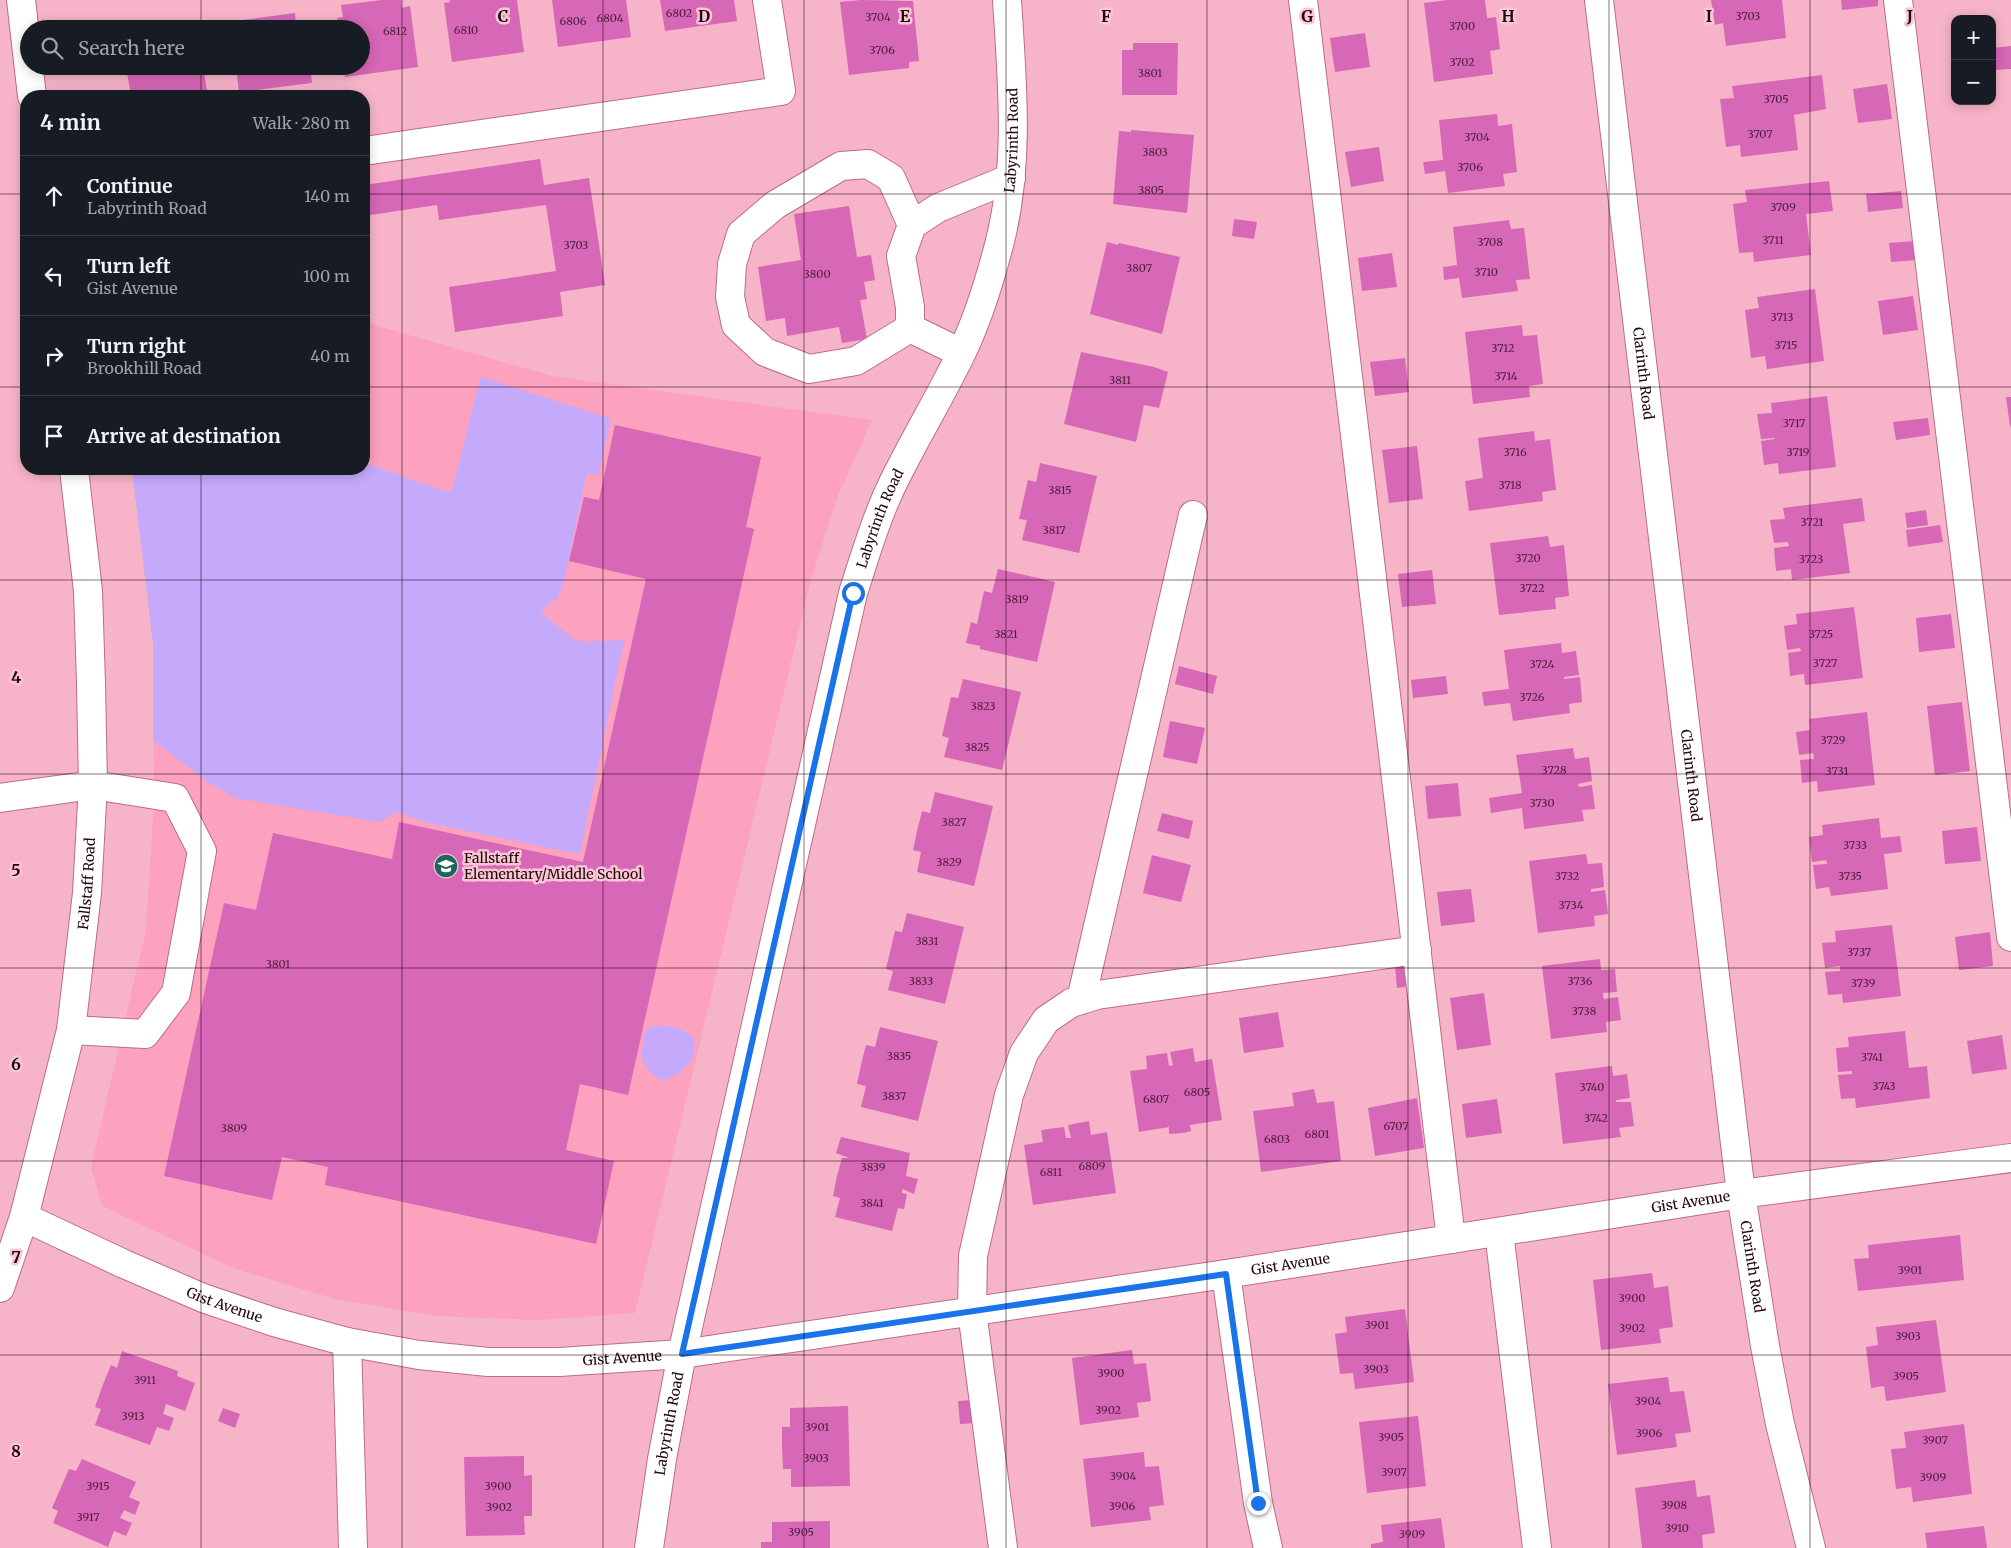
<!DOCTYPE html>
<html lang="en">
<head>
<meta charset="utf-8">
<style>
	body { margin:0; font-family:Merriweather,serif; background:#20242c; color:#f1f3f6 }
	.controls { position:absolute; right:15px; top:15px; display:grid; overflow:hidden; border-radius:10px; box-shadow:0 2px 12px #0003 }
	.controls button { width:45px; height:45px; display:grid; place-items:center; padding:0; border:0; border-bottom:1px solid #363941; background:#171b24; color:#f1f3f6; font:25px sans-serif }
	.stop { position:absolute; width:15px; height:15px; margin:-11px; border:4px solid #1a73e8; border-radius:50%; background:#fff }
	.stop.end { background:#1a73e8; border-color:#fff; box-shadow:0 1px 5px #0008 }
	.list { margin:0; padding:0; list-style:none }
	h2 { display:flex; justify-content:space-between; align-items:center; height:65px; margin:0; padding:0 20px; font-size:21px }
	h2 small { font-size:16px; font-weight:400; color:#9ea1a6 }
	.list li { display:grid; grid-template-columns:32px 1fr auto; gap:15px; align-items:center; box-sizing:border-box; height:80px; padding:0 20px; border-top:1px solid #363941 }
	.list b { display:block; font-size:19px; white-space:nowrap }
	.list p { margin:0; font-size:16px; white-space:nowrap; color:#9ea1a6 }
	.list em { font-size:16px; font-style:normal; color:#9ea1a6 }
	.icon { flex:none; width:28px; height:28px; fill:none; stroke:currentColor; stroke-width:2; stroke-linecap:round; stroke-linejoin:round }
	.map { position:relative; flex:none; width:2011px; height:1548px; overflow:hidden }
	.search { position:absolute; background:#171b24; box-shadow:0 2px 12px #0003; left:20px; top:20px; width:350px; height:55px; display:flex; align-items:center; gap:12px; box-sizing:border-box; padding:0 18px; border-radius:28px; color:#9ea1a6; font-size:19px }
	.panel { position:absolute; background:#171b24; box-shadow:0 2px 12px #0003; left:20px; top:90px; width:350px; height:385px; border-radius:20px }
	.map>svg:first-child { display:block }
	.built { fill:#fca1be }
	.green { fill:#c5a9fb }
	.building { fill:#d767b7 }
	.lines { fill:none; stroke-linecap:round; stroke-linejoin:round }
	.minor-casing { stroke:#bb6d87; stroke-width:30 }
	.minor { stroke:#fff; stroke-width:28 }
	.route { stroke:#1a73e8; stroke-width:6 }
	.grid { fill:none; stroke:#210510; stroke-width:1; stroke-opacity:0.55 }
	.labels { text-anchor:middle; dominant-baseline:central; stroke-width:5; stroke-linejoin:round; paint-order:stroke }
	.number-label { font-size:11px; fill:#4e1e3a }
	.street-label { font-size:14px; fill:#210510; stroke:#fac6d5 }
	.poi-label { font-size:14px; fill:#210510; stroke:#fac6d5; text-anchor:start }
	.grid-label { font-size:16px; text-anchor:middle; font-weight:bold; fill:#210510; stroke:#fac6d5; stroke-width:5; stroke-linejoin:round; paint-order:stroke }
</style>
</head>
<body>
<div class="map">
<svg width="2011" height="1548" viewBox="0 0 2011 1548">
	<rect width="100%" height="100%" fill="#f7b4c8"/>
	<path class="built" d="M364,322L552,376L872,420L837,498L811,579L635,1313L539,1320L437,1316L335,1299L233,1268L102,1206L91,1167L146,930L154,803L153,643L132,469H364Z"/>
	<path class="green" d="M481,377L611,419L598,475L587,473L563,585L557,599L550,602L541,613L575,640L586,642L624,640L604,736L602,753L600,756L580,854L428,823L397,812L379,822L235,798L206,781L153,740V643L132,469H364V463L451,493Z
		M654,1026C669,1025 684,1027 694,1039C697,1064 683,1070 665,1081C652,1077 647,1068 641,1058L645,1031Z"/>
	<path class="building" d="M382,0H401L402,8L410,6L418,67L345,77L343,66H361V29H338L337,18L343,17L341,5Z
		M450,0H517L524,52L452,62L444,3L450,2Z
		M552,0H626L631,37L558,47Z
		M660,0H734L737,21L665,31Z
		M861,0L913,1L919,61L909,62V68L849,75L840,2Z
		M1447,0H1485L1487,18L1496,17L1500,49L1490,51L1493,74L1434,82L1424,3Z
		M1711,0H1782L1786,38L1726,46L1723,23L1715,25Z
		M1841,0H1878V6L1842,10Z
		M295,13L296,23L303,22L304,29H236V21Z
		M1365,33L1370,67L1335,72L1330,38Z
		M1133,43H1178L1177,95H1122V50H1133Z
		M2011,46V69L1992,70V48Z
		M126,66H203L208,96H131Z
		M236,66H310L312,83L239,92Z
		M1822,75L1826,109L1794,115L1798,150L1741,157L1740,145L1726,147L1720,99L1734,98L1732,86Z
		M1887,84L1892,119L1858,123L1853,89Z
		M1497,114L1498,126L1512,124L1517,172L1503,174L1505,186L1448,193L1445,171L1425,174L1423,162L1443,160L1439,120Z
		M1131,130L1194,135L1187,213L1113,204L1119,131L1131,132Z
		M1379,147L1384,181L1351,187L1345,152Z
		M540,159L544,185L589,178L605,285L560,292L563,316L455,332L449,287L556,271L546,205L439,220L437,205L364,216V185Z
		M1829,181L1833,211L1806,214L1811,255L1754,262L1753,252L1739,253L1733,204L1747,202L1745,190Z
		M1901,191L1903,208L1868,212L1866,194Z
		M849,206L857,257L871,255L875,280L864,282L867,299L860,300L867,339L842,343L839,327L787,336L785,318L766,321L758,267L801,260L794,214Z
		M1234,219L1257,222L1254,239L1232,236Z
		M1509,220L1511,229L1524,228L1530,279L1516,280L1518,291L1462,298L1459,278L1444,280L1443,267L1457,265L1453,227Z
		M1915,241L1917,260L1891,262L1889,243Z
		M1107,242L1118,245L1119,243L1180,257L1162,334L1090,314Z
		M1392,253L1397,287L1362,291L1358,258Z
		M1815,289L1824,361L1767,369L1765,356L1751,358L1745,310L1759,308L1757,297Z
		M1913,296L1918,330L1883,335L1878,301Z
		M1522,325L1523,336L1537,335L1543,384L1529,386L1530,397L1473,404L1465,332Z
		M1081,352L1154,367L1168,372L1159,408L1144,405L1136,442L1064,424Z
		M1405,358L1409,392L1375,396L1370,362Z
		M1827,396L1836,467L1779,474L1778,463L1764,465L1761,441L1775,439V438L1761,439L1757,414L1772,413L1771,403Z
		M2006,397H2011V426H2010Z
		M1928,418L1930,435L1896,440L1893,422Z
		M615,425L761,457L746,527L754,529L628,1095L580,1084L566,1150L614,1161L596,1244L325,1185L328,1167L282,1157L272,1200L164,1176L224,903L256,910L273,833L392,859L399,822L583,862L646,579L569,561L584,497L599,500Z
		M1534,431L1535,441L1550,439L1556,490L1542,492L1543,501L1469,511L1465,481L1483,478L1478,438Z
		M1417,446L1423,499L1389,503L1382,450Z
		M1040,463L1097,476L1079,553L1022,540L1027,520L1019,519L1028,480L1036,482Z
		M1862,498L1865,521L1843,524L1850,573L1792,580L1791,569L1776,571L1774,548L1789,546L1788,542L1774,543L1770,520L1785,519L1783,508Z
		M1926,510L1928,525L1907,528L1905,513Z
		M1940,525L1943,542L1908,547L1906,530Z
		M1548,536L1550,547L1564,545L1569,596L1555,598L1556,609L1499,615L1490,543Z
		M998,569L1055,582L1037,662L980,649V646L966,643L971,622L977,624L984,591L992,593Z
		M1432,570L1436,604L1402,607L1398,574Z
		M1854,607L1863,678L1805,685L1804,674L1790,676L1788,653L1801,651L1800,648L1787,650L1784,626L1797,624L1796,614Z
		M1951,614L1955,648L1919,652L1916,618Z
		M1561,643L1562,653L1576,651L1579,675L1564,677V679L1580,677L1582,702L1569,704L1570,713L1513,721L1510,703L1484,706L1482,692L1509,689L1504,650Z
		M1179,666L1217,676L1213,694L1175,684Z
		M1446,676L1448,694L1413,698L1411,680Z
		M963,679L1021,692L1002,770L944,757L949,738L942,736L951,697L958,698Z
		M1962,702L1970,771L1935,775L1927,706Z
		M1867,712L1875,785L1818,792L1817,781L1802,783L1800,760L1814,759L1813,753L1799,755L1796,732L1810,730L1809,719Z
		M1170,721L1205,728L1197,764L1163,757Z
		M1573,748L1575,759L1589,757L1592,781L1578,784L1579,787L1592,785L1595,809L1582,810L1584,821L1524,829L1522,808L1491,813L1489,798L1522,793L1516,755Z
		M1458,783L1461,816L1428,819L1425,786Z
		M935,792L993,806L974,886L917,872L921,852L913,850L917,831L922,811L930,813Z
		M1162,813L1193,821L1189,839L1157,831Z
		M1879,818L1881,838L1900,836L1902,852L1884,854L1888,889L1831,896L1829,887L1816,889L1813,865L1827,864L1826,860L1812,862L1809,837L1823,835L1822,825Z
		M1977,827L1981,861L1945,864L1942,831Z
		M1586,854L1588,864L1602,863L1604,887L1591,889V892L1605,890L1608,914L1594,916L1595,926L1538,933L1529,861Z
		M1152,855L1191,865L1181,902L1143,893Z
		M1471,889L1475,922L1441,926L1437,892Z
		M907,913L964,927L945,1004L888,990L893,971L886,969L895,931L902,932Z
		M1892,925L1901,996L1843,1003L1842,994L1828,995L1825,972L1840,971V966L1825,968L1822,943L1836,942L1835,931Z
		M1990,932L1993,966L1959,970L1955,937Z
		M1600,959L1601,970L1615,969L1617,992L1603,993V996L1604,999L1618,997L1621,1020L1606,1022L1607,1032L1551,1039L1542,966Z
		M1408,964L1410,986L1397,988L1395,966Z
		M1484,993L1491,1045L1457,1050L1450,998Z
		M1278,1012L1284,1047L1244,1053L1239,1018Z
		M880,1027L938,1041L918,1121L861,1107L866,1086L857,1084L861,1065L866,1045L875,1047Z
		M1905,1031L1909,1068L1927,1066L1930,1098L1856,1108L1855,1098L1841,1099L1838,1075L1852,1074V1071L1838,1072L1836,1048L1849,1047L1848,1037Z
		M2002,1035L2007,1069L1972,1074L1967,1041Z
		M1193,1048L1195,1062L1212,1059L1222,1120L1190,1125L1191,1131L1183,1133L1169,1134V1127L1139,1132L1130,1071L1147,1069L1146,1056L1167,1053L1169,1066L1173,1065L1170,1052Z
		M1612,1066L1613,1076L1627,1074L1630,1098L1616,1100V1102H1631L1634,1126L1619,1128L1621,1137L1563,1144L1555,1073Z
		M1314,1089L1317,1103L1334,1101L1341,1161L1261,1172L1253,1111L1294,1106L1292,1093Z
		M1417,1098L1424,1148L1375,1156L1368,1108Z
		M1497,1099L1502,1133L1466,1138L1462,1104Z
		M1089,1121L1091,1135L1107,1132L1116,1193L1033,1205L1024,1145L1043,1142L1041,1130L1064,1127L1066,1138H1071L1068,1125Z
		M841,1137L910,1153L906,1176L918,1179L914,1194L902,1189V1193L907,1194L904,1209L898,1208L892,1231L835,1217L840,1198L833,1196L837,1176L842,1158H849L836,1153Z
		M1960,1235L1964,1280L1858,1291L1854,1259L1869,1258L1868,1245Z
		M1652,1273L1654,1288L1668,1286L1673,1327L1659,1329L1661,1343L1601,1350L1593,1280Z
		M1405,1309L1414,1382L1355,1389L1353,1373L1340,1374L1335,1334L1347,1332L1345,1317Z
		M1936,1320L1946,1392L1886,1401L1884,1386L1871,1388L1866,1347L1878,1345L1876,1327Z
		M1132,1350L1134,1364L1146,1363L1151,1401L1137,1403L1139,1417L1080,1425L1072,1358Z
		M122,1351L178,1371L177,1376L195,1383L185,1411L166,1404L163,1414L174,1418L169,1431L157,1427L150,1445L95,1425L101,1409L95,1407L102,1387L111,1365L117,1368Z
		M1668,1377L1670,1392L1684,1391L1691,1432L1675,1434L1677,1447L1617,1455L1608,1384Z
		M973,1400L976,1423L960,1424L958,1401Z
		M848,1406L850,1486L791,1487V1469H783L782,1447V1427H790V1408Z
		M223,1408L240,1414L235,1428L218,1421Z
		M1418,1416L1426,1486L1367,1493L1359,1422Z
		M1964,1424L1972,1494L1913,1502L1911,1487L1896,1489L1891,1449L1906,1448L1904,1432Z
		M1144,1452L1145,1467L1159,1466L1164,1505L1149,1507L1151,1520L1091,1527L1083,1459Z
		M524,1456V1476L532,1475V1516H524L525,1535L466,1536L464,1457Z
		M82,1459L136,1482L129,1497L140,1502L135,1515L124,1510L120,1518L132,1523L126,1536L114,1531L108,1547L53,1523L58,1511L52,1508L69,1469L76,1471Z
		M1695,1480L1697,1497L1710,1495L1715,1533L1702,1535L1703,1548H1642L1635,1488Z
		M1441,1518L1445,1548H1371V1544L1383,1542L1381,1525Z
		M830,1521V1548H761V1542H772V1522Z
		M1984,1526L1987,1548H1927L1925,1533Z"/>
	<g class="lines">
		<g class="minor-casing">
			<g id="minor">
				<path d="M21,0L32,96"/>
				<path d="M1303,0L1451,1239"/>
				<path id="s1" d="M1599,0L1741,1194L1765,1346L1780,1424L1811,1548"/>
				<path d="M1898,0L2011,937"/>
				<path d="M364,151L781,91L767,0"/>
				<path d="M910,328L856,361L809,369L765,352L736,325L730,297L732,264L741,234L775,205L841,166L868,164L891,178L912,225"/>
				<path d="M961,353L910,328V307L901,256L912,225L938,208L1011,178"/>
				<path d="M0,798L93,785L175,798L202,851L176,993L145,1034L71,1030"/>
				<path d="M1081,1000L1193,515"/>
				<path id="s2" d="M24,1217L124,1264L203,1298L274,1322L347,1342L419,1355L488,1362H559L682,1354L1226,1274L1741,1194L2011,1158"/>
				<path d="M1499,1232L1537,1548"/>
				<path d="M1226,1274L1258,1503L1268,1548"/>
				<path id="s3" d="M0,1288L24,1217L71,1030L87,893L93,785L91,683L88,591L74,469"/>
				<path d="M347,1342L353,1548"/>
				<path id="s4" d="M649,1548L662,1459L682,1354L853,593C866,553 878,511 898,473C918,433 941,395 960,356C978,320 990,280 1000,241C1020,161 1012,81 1007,0"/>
				<path d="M1003,1548L972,1311L973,1256L1009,1095L1024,1053L1046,1020L1071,1003L1097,995L1417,950"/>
			</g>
		</g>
		<use href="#minor" class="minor"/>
	</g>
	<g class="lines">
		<path class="route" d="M853,593L682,1354L1226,1274L1258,1503"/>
	</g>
	<path class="grid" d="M201,0V29M402,0V1548M603,0V1548M804,0V1548M1006,0V1548M1207,0V1548M1408,0V1548M1609,0V1548M1810,0V1548M201,66V96M0,194H26M364,194H2011M0,387H26M364,387H2011M201,469V1548M0,580H2011M0,774H2011M0,968H2011M0,1161H2011M0,1355H2011"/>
	<defs>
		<g id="school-disc" transform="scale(1.25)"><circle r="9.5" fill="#1f665a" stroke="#fac6d5"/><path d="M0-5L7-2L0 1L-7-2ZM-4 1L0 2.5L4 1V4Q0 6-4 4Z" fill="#fff"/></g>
	</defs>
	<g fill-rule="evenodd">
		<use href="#school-disc" x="446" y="866"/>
	</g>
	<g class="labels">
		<g class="number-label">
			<text x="679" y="13">6802</text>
			<text x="1748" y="16">3703</text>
			<text x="878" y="17">3704</text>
			<text x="610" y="18">6804</text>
			<text x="573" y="21">6806</text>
			<text x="1462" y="26">3700</text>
			<text x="466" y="30">6810</text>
			<text x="395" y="31">6812</text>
			<text x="882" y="50">3706</text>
			<text x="1462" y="62">3702</text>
			<text x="1150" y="73">3801</text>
			<text x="1776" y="99">3705</text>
			<text x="1760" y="134">3707</text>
			<text x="1477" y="137">3704</text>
			<text x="1155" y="152">3803</text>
			<text x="1470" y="167">3706</text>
			<text x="1151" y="190">3805</text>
			<text x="1783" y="207">3709</text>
			<text x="1773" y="240">3711</text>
			<text x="1490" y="242">3708</text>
			<text x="576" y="245">3703</text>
			<text x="1139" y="268">3807</text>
			<text x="1486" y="272">3710</text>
			<text x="817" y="274">3800</text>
			<text x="1782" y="317">3713</text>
			<text x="1786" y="345">3715</text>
			<text x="1503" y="348">3712</text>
			<text x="1506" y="376">3714</text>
			<text x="1120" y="380">3811</text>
			<text x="1794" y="423">3717</text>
			<text x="1515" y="452">3716</text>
			<text x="1798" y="452">3719</text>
			<text x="1510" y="485">3718</text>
			<text x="1060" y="490">3815</text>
			<text x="1812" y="522">3721</text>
			<text x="1054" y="530">3817</text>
			<text x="1528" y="558">3720</text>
			<text x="1811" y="559">3723</text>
			<text x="1532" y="588">3722</text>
			<text x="1017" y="599">3819</text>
			<text x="1006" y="634">3821</text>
			<text x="1821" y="634">3725</text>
			<text x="1825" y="663">3727</text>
			<text x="1542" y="664">3724</text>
			<text x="1532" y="697">3726</text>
			<text x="983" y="706">3823</text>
			<text x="1833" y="740">3729</text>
			<text x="977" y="747">3825</text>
			<text x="1554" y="770">3728</text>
			<text x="1837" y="771">3731</text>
			<text x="1542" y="803">3730</text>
			<text x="954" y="822">3827</text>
			<text x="1855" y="845">3733</text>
			<text x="949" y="862">3829</text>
			<text x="1567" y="876">3732</text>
			<text x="1850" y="876">3735</text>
			<text x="1571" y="905">3734</text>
			<text x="927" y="941">3831</text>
			<text x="1859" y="952">3737</text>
			<text x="278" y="964">3801</text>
			<text x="921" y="981">3833</text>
			<text x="1580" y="981">3736</text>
			<text x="1863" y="983">3739</text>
			<text x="1584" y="1011">3738</text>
			<text x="899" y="1056">3835</text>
			<text x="1872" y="1057">3741</text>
			<text x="1884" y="1086">3743</text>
			<text x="1592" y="1087">3740</text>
			<text x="1197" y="1092">6805</text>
			<text x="894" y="1096">3837</text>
			<text x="1156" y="1099">6807</text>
			<text x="1596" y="1118">3742</text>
			<text x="1396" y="1126">6707</text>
			<text x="234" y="1128">3809</text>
			<text x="1317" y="1134">6801</text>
			<text x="1277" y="1139">6803</text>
			<text x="1092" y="1166">6809</text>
			<text x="873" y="1167">3839</text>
			<text x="1051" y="1172">6811</text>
			<text x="872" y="1203">3841</text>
			<text x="1910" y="1270">3901</text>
			<text x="1632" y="1298">3900</text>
			<text x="1377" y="1325">3901</text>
			<text x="1632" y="1328">3902</text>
			<text x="1908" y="1336">3903</text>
			<text x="1376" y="1369">3903</text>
			<text x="1111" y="1373">3900</text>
			<text x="1906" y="1376">3905</text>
			<text x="145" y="1380">3911</text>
			<text x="1648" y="1401">3904</text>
			<text x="1108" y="1410">3902</text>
			<text x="133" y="1416">3913</text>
			<text x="817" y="1427">3901</text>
			<text x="1649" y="1433">3906</text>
			<text x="1391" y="1437">3905</text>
			<text x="1935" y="1440">3907</text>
			<text x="816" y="1458">3903</text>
			<text x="1394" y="1472">3907</text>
			<text x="1123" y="1476">3904</text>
			<text x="1933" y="1477">3909</text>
			<text x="98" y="1486">3915</text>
			<text x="498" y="1486">3900</text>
			<text x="1674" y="1505">3908</text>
			<text x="1122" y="1506">3906</text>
			<text x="499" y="1507">3902</text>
			<text x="88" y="1517">3917</text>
			<text x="1677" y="1528">3910</text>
			<text x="801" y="1532">3905</text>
			<text x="1412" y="1534">3909</text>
		</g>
		<g class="street-label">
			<text stroke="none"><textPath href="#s4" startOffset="1461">Labyrinth Road</textPath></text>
			<text stroke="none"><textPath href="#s1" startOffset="376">Clarinth Road</textPath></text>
			<text stroke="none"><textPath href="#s4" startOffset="1056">Labyrinth Road</textPath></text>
			<text stroke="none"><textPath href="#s1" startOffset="781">Clarinth Road</textPath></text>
			<text stroke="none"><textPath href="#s3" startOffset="415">Fallstaff Road</textPath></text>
			<text stroke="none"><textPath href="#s2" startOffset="1704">Gist Avenue</textPath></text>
			<text stroke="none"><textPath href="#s2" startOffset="1299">Gist Avenue</textPath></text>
			<text stroke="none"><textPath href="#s1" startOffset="1276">Clarinth Road</textPath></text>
			<text stroke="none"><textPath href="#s2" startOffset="219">Gist Avenue</textPath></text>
			<text stroke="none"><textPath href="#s2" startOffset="624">Gist Avenue</textPath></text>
			<text stroke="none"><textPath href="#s4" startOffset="126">Labyrinth Road</textPath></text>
		</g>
		<g class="poi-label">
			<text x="464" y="858">Fallstaff<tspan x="464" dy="16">Elementary/Middle School</tspan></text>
		</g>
	</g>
	<g class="grid-label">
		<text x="503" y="22">C</text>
		<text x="704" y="22">D</text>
		<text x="905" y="22">E</text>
		<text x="1106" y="22">F</text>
		<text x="1307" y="22">G</text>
		<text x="1508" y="22">H</text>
		<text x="1709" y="22">I</text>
		<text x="1910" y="22">J</text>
		<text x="16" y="683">4</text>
		<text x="16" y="876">5</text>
		<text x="16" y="1070">6</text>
		<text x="16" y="1263">7</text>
		<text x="16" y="1457">8</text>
	</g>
</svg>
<div class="controls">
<button>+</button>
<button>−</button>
</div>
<div class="stop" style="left:853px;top:593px"></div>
<div class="stop end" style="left:1258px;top:1503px"></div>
<div class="search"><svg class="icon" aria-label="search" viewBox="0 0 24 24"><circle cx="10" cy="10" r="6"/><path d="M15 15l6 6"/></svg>Search here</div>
<section class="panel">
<h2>4 min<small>Walk · 280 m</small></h2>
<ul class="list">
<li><svg class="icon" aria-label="ahead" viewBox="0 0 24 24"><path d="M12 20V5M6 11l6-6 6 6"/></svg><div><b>Continue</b><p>Labyrinth Road</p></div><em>140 m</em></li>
<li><svg class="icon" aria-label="left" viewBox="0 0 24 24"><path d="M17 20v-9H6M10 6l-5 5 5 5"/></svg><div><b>Turn left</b><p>Gist Avenue</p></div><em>100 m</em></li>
<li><svg class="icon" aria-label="right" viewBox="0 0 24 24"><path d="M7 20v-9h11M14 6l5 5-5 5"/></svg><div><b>Turn right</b><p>Brookhill Road</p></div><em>40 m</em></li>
<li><svg class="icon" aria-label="arrive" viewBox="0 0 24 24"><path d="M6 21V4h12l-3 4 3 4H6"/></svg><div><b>Arrive at destination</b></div></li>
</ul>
</section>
</div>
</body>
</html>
